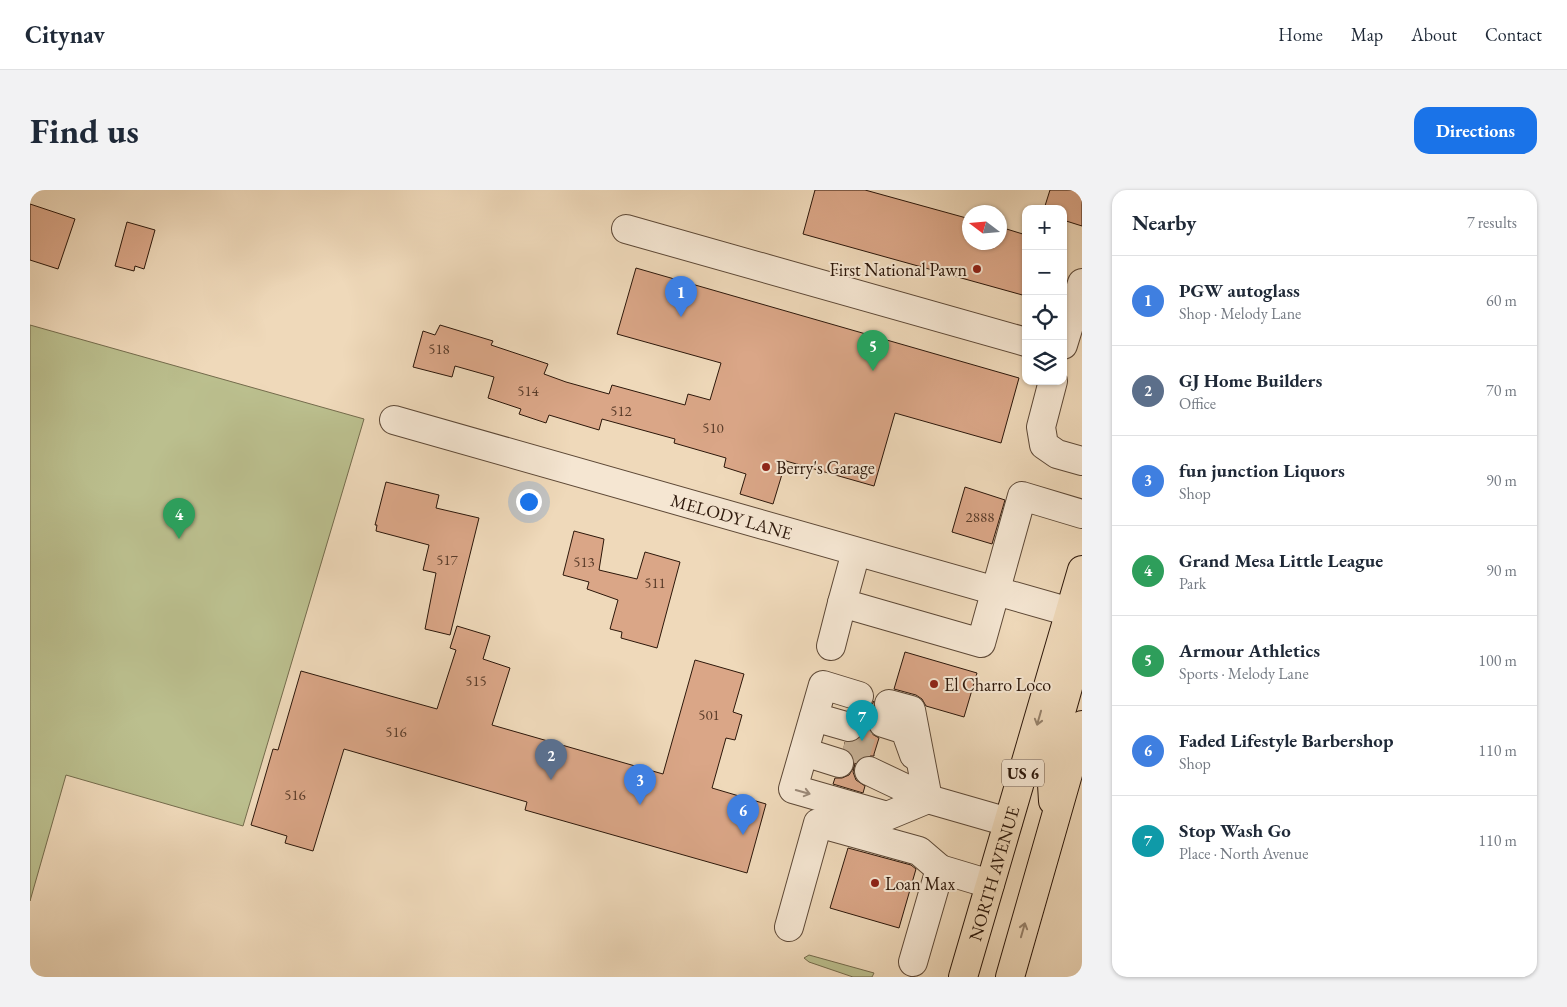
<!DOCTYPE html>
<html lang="en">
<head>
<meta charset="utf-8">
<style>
	body { margin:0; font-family:"EB Garamond",serif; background:#f2f2f3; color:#1f2937 }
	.controls { position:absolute; right:15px; top:15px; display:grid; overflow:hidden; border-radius:10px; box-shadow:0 1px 4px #0004 }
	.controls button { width:45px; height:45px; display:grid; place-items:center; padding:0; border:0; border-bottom:1px solid #e0e1e3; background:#fff; color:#1f2937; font:25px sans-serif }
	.compass { position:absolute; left:932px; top:15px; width:45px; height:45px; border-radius:50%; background:#fff; box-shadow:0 1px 4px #0004; rotate:286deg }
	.you { position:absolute; left:498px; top:311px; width:18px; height:18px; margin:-12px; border:4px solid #fff; border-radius:50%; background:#1a73e8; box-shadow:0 0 0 8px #1a73e833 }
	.badge { display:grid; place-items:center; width:32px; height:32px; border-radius:50%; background:#1a73e8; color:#fff; font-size:16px; font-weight:700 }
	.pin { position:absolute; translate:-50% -41px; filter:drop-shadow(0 1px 2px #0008) }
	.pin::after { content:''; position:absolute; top:26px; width:18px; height:15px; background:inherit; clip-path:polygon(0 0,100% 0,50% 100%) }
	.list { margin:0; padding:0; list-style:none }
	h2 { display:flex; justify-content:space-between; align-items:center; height:65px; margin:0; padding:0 20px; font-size:21px }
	h2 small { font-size:16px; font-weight:400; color:#747a83 }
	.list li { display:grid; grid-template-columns:32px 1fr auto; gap:15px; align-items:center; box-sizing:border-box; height:90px; padding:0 20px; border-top:1px solid #e0e1e3 }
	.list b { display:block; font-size:19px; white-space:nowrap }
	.list p { margin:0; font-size:16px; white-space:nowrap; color:#747a83 }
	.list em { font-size:16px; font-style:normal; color:#747a83 }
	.icon { flex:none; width:28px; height:28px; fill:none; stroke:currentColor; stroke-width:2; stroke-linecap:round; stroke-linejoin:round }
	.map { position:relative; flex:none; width:1052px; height:787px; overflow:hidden; border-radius:15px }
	header { display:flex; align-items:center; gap:30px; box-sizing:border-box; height:70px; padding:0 25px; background:#fff; border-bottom:1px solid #e0e1e3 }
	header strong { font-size:24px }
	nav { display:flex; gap:28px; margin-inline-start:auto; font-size:18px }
	.intro { display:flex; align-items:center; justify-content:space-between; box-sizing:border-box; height:120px; padding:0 30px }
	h1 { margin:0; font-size:35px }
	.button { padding:12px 22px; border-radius:15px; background:#1a73e8; color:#fff; font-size:18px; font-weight:700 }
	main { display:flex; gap:30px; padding:0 30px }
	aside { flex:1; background:#fff; border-radius:15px; box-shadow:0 1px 4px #0004 }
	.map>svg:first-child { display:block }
	.green { fill:#bbbf8e; stroke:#746b4c }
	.building { fill:#daa687; stroke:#2c170a }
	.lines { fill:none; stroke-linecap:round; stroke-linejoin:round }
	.minor-tunnel { stroke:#c8b297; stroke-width:28; stroke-dasharray:28 14; stroke-linecap:butt }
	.minor-casing { stroke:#5d4836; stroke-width:30 }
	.major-casing { stroke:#2c170a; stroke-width:30 }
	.minor { stroke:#f5e6d2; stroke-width:28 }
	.major { stroke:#efd9ba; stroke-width:28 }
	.oneway { stroke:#97826b }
	.oneway2 { stroke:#9b8978 }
	.poi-dot { fill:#8f2418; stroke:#f5e6d2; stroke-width:2 }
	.labels { text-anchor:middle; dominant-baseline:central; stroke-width:4; stroke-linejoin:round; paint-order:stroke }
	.number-label { font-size:15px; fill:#583b29 }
	.shield { fill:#f5e6d2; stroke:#685546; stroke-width:1 }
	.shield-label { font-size:16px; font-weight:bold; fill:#2c170a }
	.poi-label { font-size:18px; fill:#2c170a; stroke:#f5e6d2; text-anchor:start }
	.street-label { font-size:18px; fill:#2c170a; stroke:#f5e6d2 }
</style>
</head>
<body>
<header>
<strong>Citynav</strong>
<nav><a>Home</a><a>Map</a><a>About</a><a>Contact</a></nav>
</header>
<div class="intro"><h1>Find us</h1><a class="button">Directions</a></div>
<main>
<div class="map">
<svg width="1052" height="787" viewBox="0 0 1052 787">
	<rect width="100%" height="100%" fill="#efd9ba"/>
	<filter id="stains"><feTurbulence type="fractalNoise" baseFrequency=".004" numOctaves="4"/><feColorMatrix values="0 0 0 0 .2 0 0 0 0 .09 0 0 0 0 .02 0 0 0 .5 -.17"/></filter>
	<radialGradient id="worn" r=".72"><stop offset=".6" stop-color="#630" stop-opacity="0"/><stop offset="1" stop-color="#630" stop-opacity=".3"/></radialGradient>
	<path class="green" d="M0,135L334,229L213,636L36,585L0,711Z
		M779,765L844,783L842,787H823L779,772L774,768Z"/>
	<path class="building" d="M785,0H835L940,29V52H970V37L996,45V106L773,44Z
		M1020,0H1052V36L1033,30V19H1014Z
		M0,14L45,29L28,79L0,70Z
		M97,32L125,40L114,79L105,76L104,81L85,76Z
		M606,78L989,188L971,253L865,223L844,296L756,271L743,314L710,304L716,284L694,277L696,268L644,253L645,249L572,229L569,240L519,225L516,233L489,224L491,219L458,208L464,187L425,176L422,187L383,177L393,141L405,145L410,135L463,151L461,155L518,174L514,184L536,192L579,204L582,195L655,215L658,204L680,210L691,173L587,144Z
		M356,292L409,305L406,318L449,328L420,445L395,439L406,383L393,380L399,355L346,341L347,335H345Z
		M935,297L975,310L962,354L922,342Z
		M544,341L574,349L569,380L607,389L615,362L650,372L627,458L591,448L592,442L580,439L588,410L557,399L559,392L533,385Z
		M427,436L460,446L453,469L480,478L462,535L633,584L665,470L714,484L703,522L712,525L705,550L696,548L682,598L736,614L717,683L495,620L497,612L314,559L283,661L255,653L257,646L221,635L243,559L248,560L271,481L407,519L426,460L420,458Z
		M875,462L947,483L934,527L896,516L892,509L886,505L864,499Z
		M844,511L845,520L838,528V536L842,544L849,548L844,564V566H837L830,568L825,574L823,582L826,590L835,596L833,603L803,594L805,588H812L819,585L824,577V570L821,563L814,558L815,552H822L829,549L834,541V533L824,521H833L840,517Z
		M818,658L881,675L886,679L869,738L800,718Z"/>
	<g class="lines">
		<path class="minor-tunnel" d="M823,524L853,533
			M814,555L844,564"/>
		<g class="minor-casing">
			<g id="minor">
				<path d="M596,39L996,152"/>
				<path d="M1033,155L1052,93"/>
				<path d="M1023,191L1011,237L1014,255L1027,264L1052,271"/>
				<path id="s1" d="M364,230L1040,422"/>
				<path d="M826,362L812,413L951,453L992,306L1052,324"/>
				<path d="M801,456L812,413"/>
				<path d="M829,506L793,495L763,599L857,626L898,609"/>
				<path d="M859,514L881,520L898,609"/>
				<path d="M784,527L819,537"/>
				<path d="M853,533L875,540L884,565"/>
				<path d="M774,562L809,573"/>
				<path d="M839,581L898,609L978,632"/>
				<path d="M759,737L788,633L889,661L910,679"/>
				<path d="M883,772L910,679L960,694"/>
			</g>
		</g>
		<g class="major-casing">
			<g id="major">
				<path d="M1023,611L1020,561L1048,462L1041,426"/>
				<path id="s2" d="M933,787L1052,380"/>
				<path d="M980,787L1052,535"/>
			</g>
		</g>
		<use href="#minor" class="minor"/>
		<use href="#major" class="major"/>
	</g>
	<defs><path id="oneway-shaft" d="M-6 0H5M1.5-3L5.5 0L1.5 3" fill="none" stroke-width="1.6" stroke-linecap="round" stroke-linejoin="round" transform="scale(1.25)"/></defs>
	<g class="oneway">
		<use href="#oneway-shaft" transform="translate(1009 528) rotate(106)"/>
		<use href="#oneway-shaft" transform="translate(993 740) rotate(-74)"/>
	</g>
	<use class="oneway2" href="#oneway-shaft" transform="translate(773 602) rotate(16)"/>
	<g class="poi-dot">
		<circle cx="947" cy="79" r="5"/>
		<circle cx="736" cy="277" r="5"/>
		<circle cx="904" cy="494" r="5"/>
		<circle cx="845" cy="693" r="5"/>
	</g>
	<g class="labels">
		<g class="number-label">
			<text x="409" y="158">518</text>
			<text x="498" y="200">514</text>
			<text x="591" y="220">512</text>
			<text x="683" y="237">510</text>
			<text x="950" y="326">2888</text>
			<text x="417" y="369">517</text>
			<text x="554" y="371">513</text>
			<text x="625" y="392">511</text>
			<text x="446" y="490">515</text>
			<text x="679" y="524">501</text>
			<text x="366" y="541">516</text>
			<text x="265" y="604">516</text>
		</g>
		<rect class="shield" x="972" y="569.5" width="42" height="27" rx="4"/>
		<g class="shield-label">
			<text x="993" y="583">US 6</text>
		</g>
		<g class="poi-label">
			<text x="937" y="79" text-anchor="end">First National Pawn</text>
			<text x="746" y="277">Berry's Garage</text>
			<text x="914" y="494">El Charro Loco</text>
			<text x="855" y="693">Loan Max</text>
		</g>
		<g class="street-label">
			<text stroke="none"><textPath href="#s1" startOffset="351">MELODY LANE</textPath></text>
			<text stroke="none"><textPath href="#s2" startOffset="108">NORTH AVENUE</textPath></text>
		</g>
	</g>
	<rect width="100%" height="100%" filter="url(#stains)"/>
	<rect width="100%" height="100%" fill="url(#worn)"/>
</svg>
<div class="controls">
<button>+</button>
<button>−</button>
<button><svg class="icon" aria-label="locate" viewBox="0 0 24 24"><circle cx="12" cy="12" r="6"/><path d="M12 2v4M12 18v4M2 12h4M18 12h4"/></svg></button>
<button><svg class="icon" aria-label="layers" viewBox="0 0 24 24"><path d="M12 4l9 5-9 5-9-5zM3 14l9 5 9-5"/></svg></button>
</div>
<svg class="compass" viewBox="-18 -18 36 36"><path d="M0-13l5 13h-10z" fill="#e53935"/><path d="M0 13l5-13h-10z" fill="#747a83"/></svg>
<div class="you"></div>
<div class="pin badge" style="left:651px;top:127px;background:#3f7fe0">1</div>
<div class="pin badge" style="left:521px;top:590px;background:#5c6f8a">2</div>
<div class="pin badge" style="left:610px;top:615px;background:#3f7fe0">3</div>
<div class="pin badge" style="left:149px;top:349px;background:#2e9e5b">4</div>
<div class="pin badge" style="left:843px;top:181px;background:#2e9e5b">5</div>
<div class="pin badge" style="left:713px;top:645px;background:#3f7fe0">6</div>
<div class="pin badge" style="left:832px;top:551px;background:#0f9aa8">7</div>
</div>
<aside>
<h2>Nearby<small>7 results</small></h2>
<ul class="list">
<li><span class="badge" style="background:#3f7fe0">1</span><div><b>PGW autoglass</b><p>Shop · Melody Lane</p></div><em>60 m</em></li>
<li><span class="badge" style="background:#5c6f8a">2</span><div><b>GJ Home Builders</b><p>Office</p></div><em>70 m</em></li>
<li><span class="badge" style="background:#3f7fe0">3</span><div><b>fun junction Liquors</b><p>Shop</p></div><em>90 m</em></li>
<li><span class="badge" style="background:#2e9e5b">4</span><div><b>Grand Mesa Little League</b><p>Park</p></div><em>90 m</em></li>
<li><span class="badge" style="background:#2e9e5b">5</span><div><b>Armour Athletics</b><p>Sports · Melody Lane</p></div><em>100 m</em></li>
<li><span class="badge" style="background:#3f7fe0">6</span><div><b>Faded Lifestyle Barbershop</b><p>Shop</p></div><em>110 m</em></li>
<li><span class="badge" style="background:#0f9aa8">7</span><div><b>Stop Wash Go</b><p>Place · North Avenue</p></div><em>110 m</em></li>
</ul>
</aside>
</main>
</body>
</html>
